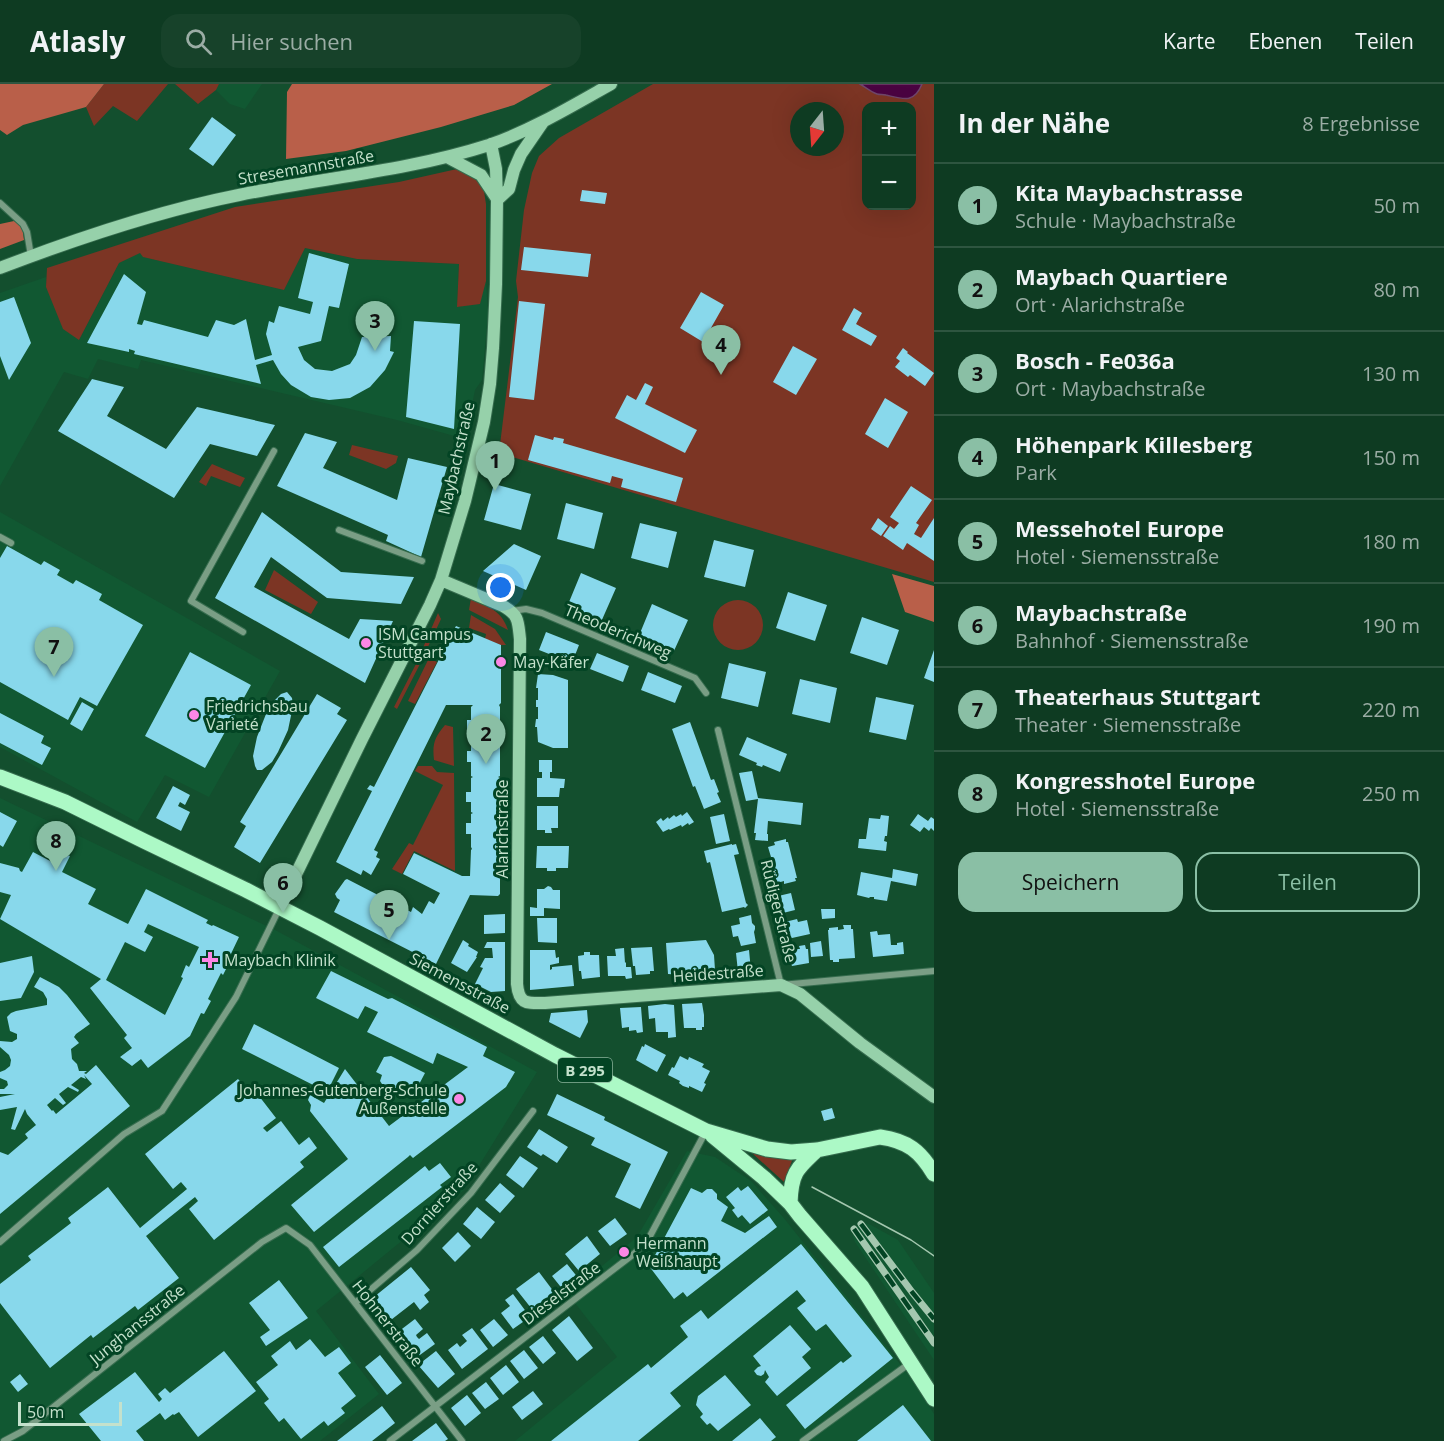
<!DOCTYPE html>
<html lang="de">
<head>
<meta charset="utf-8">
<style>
	body { margin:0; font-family:"Open Sans",sans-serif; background:#17422a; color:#f1f3f6 }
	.controls { position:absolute; right:18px; top:18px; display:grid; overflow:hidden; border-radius:12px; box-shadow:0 6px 24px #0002 }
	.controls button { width:54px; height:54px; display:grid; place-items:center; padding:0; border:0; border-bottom:2px solid #2e5540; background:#0e3b22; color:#f1f3f6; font:30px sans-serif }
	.compass { position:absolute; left:790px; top:18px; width:54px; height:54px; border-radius:50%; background:#0e3b22; box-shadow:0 6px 24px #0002; rotate:197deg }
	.scale { position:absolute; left:18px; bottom:15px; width:104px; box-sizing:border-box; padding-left:6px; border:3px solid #c4e1cc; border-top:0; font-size:16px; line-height:21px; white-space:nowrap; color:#c4e1cc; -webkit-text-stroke:4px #034424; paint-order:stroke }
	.you { position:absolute; left:501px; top:504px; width:21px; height:21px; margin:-15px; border:4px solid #fff; border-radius:50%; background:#1a73e8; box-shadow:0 0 0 9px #1a73e833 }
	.badge { display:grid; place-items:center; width:39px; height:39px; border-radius:50%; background:#8abfa5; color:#111; font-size:20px; font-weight:700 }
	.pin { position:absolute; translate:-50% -50px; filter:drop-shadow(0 2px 3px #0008) }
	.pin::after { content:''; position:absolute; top:32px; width:21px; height:18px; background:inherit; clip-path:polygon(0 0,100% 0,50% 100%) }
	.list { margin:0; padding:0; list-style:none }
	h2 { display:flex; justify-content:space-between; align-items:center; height:78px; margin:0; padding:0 24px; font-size:26px }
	h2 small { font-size:20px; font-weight:400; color:#9bada5 }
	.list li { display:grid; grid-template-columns:39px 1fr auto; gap:18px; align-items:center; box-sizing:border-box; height:84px; padding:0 24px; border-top:2px solid #2e5540 }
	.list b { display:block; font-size:22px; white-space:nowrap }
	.list p { margin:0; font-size:20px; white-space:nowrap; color:#9bada5 }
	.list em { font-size:20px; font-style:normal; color:#9bada5 }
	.actions { display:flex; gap:12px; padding:18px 24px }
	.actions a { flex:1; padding:14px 0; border:2px solid #8abfa5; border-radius:18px; text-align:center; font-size:21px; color:#8abfa5 }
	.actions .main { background:#8abfa5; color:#111 }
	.icon { flex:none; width:33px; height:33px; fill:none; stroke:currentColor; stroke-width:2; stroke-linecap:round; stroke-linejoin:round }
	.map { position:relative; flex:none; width:934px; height:1357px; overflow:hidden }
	header { display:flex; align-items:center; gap:36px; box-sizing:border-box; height:84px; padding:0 30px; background:#0e3b22; border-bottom:2px solid #2e5540 }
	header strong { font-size:28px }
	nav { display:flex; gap:33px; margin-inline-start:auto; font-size:21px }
	.search { width:420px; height:54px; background:#17422a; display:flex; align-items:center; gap:15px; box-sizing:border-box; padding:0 21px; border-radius:18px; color:#9bada5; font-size:22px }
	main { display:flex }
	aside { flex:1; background:#0e3b22 }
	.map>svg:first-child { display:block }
	.built { fill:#115832 }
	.green { fill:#7c3524; fill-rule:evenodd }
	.forest { fill:#b95f49 }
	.water { fill:#4a0341; stroke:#6f466b; stroke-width:1.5 }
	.building { fill:#88d8eb; fill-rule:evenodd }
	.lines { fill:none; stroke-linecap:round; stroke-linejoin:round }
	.street-casing { stroke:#366c4e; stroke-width:8 }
	.secondary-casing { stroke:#366c4e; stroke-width:14 }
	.primary-casing { stroke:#366c4e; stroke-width:17 }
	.street { stroke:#7a9e85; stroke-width:6 }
	.secondary { stroke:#96d1aa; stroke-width:12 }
	.primary { stroke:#acf9c6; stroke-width:15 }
	.tram { stroke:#a4c7af; stroke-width:1.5 }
	.rail-casing { stroke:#a4c7af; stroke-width:7 }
	.rail { stroke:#034424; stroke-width:4.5; stroke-dasharray:14; stroke-linecap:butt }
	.poi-dot { fill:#fb87e5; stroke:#034424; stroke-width:2 }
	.labels { text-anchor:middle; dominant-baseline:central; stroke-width:6; stroke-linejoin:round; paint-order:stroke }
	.shield { fill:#034424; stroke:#8ab29a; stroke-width:1.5 }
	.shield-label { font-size:15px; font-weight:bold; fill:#c4e1cc }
	.street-label { font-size:16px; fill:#c4e1cc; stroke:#034424 }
	.poi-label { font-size:16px; fill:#c4e1cc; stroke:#034424; text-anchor:start }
</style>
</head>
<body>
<header>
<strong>Atlasly</strong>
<div class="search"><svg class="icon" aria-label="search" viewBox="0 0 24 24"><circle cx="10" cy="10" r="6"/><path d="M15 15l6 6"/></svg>Hier suchen</div>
<nav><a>Karte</a><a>Ebenen</a><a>Teilen</a></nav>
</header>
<main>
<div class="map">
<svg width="934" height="1357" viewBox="0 0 934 1357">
	<rect width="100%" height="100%" fill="#134f2e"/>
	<path class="built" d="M219,0H262L245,25L230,20L216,6Z
		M305,164L357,175L459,180L457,223L479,219L486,197L488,229L482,296L475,306L465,355L397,336L141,276L138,285L98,275L88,295L64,288L0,402V209L46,193V203L79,256L119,179L140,168L144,173L284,206Z
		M0,428L280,587L209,713L165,691L137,738L0,663Z
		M0,714L277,847L537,988L464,1106L316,1227L379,1310L320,1357H0Z
		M687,1067L715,1073L751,1097L783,1133L912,1295L934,1330V1357H515L617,1273L568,1210L637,1153Z
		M859,1140L865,1139L871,1141L898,1156L934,1209V1276L855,1158L853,1153V1147Z"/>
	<path class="green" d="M104,0H168L137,37L113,22L94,42L86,23Z
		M175,0H219L216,6L198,20Z
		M653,0H934V498L499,369L518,213L516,197L524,126L532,89L539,72L559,54ZM866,22H912V122H866ZM799,27H835V63H799Z
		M457,85L475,92L483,101L486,120V197L480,220L457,223L459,180L357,175L305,164L284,206L143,173L140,169L119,179L79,256L63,245L46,203L47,184L235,123L399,98Z
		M352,361L398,372L396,379L386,385L349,371Z
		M212,380L245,394L240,403L211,392L206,402L199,398Z
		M274,486L318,518L311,530L265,506Z
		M471,514C488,522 502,527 508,546L469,526Z
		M713 541a25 25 0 1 1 50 0a25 25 0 1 1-50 0Z
		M438,529L441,535L420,580L397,625L394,623L416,580Z
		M471,531L495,545L506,561H501L485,555L486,550L469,544Z
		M429,574L437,578L415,620L408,617Z
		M445,641L453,643L454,682L434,676C432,659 435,653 445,641Z
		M418,682H432L437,688L454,689L455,787L414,767L402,790L392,785L409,759L413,761L443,701L415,687Z
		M752,1069L793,1074L784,1098Z"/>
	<path class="forest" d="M0,0H104L86,23L23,41L7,51L0,46Z
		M292,0H552L514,21L441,43L346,67L286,75L287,8Z
		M14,137L22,142L24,156L0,165V140Z
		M892,490L934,502V538L905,528Z"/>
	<path class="water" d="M860,0H922C914,20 903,15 886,11C883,10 880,11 877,10C871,8 865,3 860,0Z"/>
	<path class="building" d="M212,33L236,51L213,82L189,65Z
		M582,106L607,109L605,120L580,117Z
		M524,163L591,170L588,193L521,186Z
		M309,169L349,180L339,224L329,222L321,257L298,263L304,276L315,285L332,287L350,280L356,271L362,253L391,252L390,267L394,268L385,286L370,303L350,314L329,316L311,313L291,301L281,290L273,276L256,281L261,300L134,270L135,267L129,265V268L87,259L124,190L146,208L137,240L142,241L144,236L208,253L216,236L234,241L246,235L255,276L272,271L266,250L269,237L274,239L279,222L310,230L313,218L298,214Z
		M701,208L724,221L703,258L680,244Z
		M14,213L31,259L9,296L0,272V218Z
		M519,217L545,220L534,316L509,313Z
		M854,224L862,229L856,240L877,252L871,262L842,246Z
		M414,237L460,240L454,345L406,333Z
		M793,262L817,275L796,311L773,298Z
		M903,264L908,268L907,269L934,289L925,302L910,291L908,293L895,283L900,277L896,274Z
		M92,295L124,303L107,332L166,365L197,323L275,341L257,372L210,360L174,414L58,347Z
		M645,299L653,303L645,320L697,346L685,369L615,334L627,311L636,316Z
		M885,314L908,328L888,364L865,350Z
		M305,349L337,358L323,384L397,416L408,374L447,383L421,473L386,457L388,451L277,402Z
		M535,351L553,356L554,353L564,355L563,359L683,394L676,418L621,403L623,395L612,392L610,399L528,376Z
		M494,400L531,410L521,446L484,436Z
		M911,402L932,416L916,439L919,441L914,450L921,454L934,434V477L907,459L903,466L883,452L890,442L894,445L899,439L890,433Z
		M566,419L603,429L594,465L557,455Z
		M262,428L341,488L414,493L401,520L327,514L271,473L254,503L349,555L360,535L393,537L365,599L215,514Z
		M878,434L888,442L881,452L871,445Z
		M640,439L677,448L668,484L631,474Z
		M714,456L754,466L745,503L704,493Z
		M514,460L541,472L526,506L483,487Z
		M7,462L41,481L44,477L60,486L57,491L73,500L76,496L102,510L99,516L143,541L97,622L80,613L68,636L0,598V474Z
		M581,489L616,504L601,538L567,523Z
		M788,508L827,521L815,557L776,544Z
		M652,520L688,536L673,569L638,554Z
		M862,533L899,546L887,581L850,569Z
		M456,542L501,561V619L499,621L500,623V655L498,657L500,658V692L498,693L500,694V728L498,729L500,731V764L499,765L500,766V810L498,812L470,811L436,880L334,828L340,816L337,814L335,810L345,796L347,795L411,828L413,823L422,830L429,817L434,820L440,809L403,790L414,769L462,792H470L471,766L472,765L471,763V750H466V739H471V730L473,729L471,728V718H466V708H471V694L473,693L471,692V678H467V667H471V658L473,657L471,656V646H467V636H471V623L473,621H446L374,766L378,768L376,773L380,775L371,791L363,786L361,791L336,778L372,707L367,705L370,701L374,703Z
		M546,548L579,561L572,579L539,566Z
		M934,566V598L924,594Z
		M190,568L251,601L205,684L145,652Z
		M597,569L629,582L623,598L590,585Z
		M729,579L766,588L758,623L721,614Z
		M648,588L682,602L675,619L641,606Z
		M538,590L553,591L568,596V664H553L538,658L537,643H535L536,635H538V623H536V616H538V604H536Z
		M800,595L837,604L830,639L792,630Z
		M287,608L292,614L293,622L288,646L278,668L272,678L262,686H257L255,682L253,672L257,653L266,630L274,617L281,610Z
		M317,610L341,624L337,630L347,636L260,779L234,763L246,742L240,738Z
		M876,613L914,621L906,656L869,648Z
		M82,618L94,625L82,647L70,640Z
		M0,629L44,652L41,659L51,664L42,681L0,659Z
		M690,638L711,696L714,695L719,708L717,709L721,718L704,725L695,702L693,703L672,645Z
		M747,653L787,670L780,688L763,681L762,683L756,681L757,679L739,671Z
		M539,676H552V688H550V694L565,695L564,704H560L559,713H537V694H542V688H539Z
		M752,687L758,714L803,719L801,741L768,737L767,750H768V757L755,756L756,749H754L758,715L746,717L739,689Z
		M173,702L190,711L185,721L180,718L178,722L190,728L181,747L156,734Z
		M537,722H558V744H551L552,749H545V746H537Z
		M0,728L17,737L3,763L0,761Z
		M687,728L694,738L689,741L688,739L682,743L681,741L670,746L669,745L663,748L656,738L661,734L663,737L668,733L669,735L674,731L676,733L681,730L682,732Z
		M724,730L730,757L716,760L710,733Z
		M918,730L928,737L931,733L934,735V747L931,744L929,747L924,743L920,748L910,741Z
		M881,731L889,732L887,752H885L884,757L887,758L886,767L858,764L859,755H866L869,734L880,735Z
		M786,755V758H788L797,794H795L796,797L784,800V797L777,799L774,788L773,787L772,779L770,778V775L771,773L768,763L775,761L774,758Z
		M732,760V761L736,760L739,770L734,771L746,819L748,821L745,824L744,823L722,828L710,778L707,779L704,767Z
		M537,762H569L568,784H556V787H547V784H536Z
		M33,768L54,779L61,768L70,772L62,788L96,805L88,820L128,840L146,805L208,836L206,839L212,842L213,841L239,853L228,876L230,877L223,891L221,889L208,915L211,917L204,930L201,929L190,952L148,984L141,975L132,982L120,973L132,964L124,954L127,951L90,904L101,895L0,835L11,811L0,808V779L19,784L20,787L22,788ZM148,840L199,863L189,883L186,881L181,893L183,894L165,931L106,896L125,858L145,868L153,853L144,848Z
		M893,785L918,790L916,802L891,797L887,817L874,815V813H870L869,814L857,811L861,788L892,794Z
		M548,802L551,803L553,806H560V825L544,824V832H530V823L537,824V805H544Z
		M791,809L795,826L779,830L774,813Z
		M821,825H835V834L822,835Z
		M505,830V849L484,850V831Z
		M751,831L752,839L755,842V845L754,848L756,859L741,862L738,852L733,853L731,842L740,840L739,834Z
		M537,834H557V859L538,858Z
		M797,835L798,838L807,836L810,850L783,856L781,839Z
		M843,841H851V845H853L855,874L839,875V878H833V876H830L828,846H829V844L838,843V846L844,845Z
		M877,847L878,851L890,850L891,861H897V859L903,858L904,870L873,873L870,848Z
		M463,856L469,860L468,862L478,868L476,873H477L467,888L451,879Z
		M706,856L714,871L715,886L698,889V887L683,889V891L668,890L666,859Z
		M821,857L823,872L811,873L810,859Z
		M487,858H505V907L491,908L475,900L483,884L480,883L485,874H493L492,864H484Z
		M805,861L806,865H808L809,879L792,882L790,877L791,865H800L799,862Z
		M652,863L654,887H650V890L636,891L635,882H633L631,864Z
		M624,864L625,879L626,878V883H631L632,894L626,895L625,892H608L607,872H616L615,865Z
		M530,866H555L556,874L559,873V879L550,881V886L552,885V883L572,881L574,902L530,906Z
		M749,866L751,887L738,888L736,869Z
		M584,868H590V871H599L600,893L582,895L581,887H579L578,872L584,871Z
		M32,872L34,888L21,914L0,917V879Z
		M331,887L388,915L392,914L487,963L483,972L515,988L506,1003L413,1074L410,1071L408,1073L314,1148L291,1121L348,1075L310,1027L311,1021L308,1016L310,1011L324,1019L345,985L389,1042L468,983L437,969L433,980L367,948L378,928L365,922L358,935L316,914Z
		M40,893L59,903L67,911L90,940L76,950L74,953L79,959L71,965L72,975L77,980L79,987H87L84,989L86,990L96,981L130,1022L0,1130V1068L8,1071L28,1054L25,1050L36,1041L27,1030L25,1025L15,1046L11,1045L17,1023L0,1026V1013L15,1010H0V1005H4L8,1001L7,997L0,994V988L5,986L10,982L11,976L9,971L0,963V957L12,958L17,955V950L10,947L7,933L11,929L16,927L47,921V915L43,908L34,903ZM84,991L92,1000L56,1030L53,1026L52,1027L47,1021L55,1014L63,1021L66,1019L59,1010L68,1003L78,1008L79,1006L71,1001L81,993L86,995Z
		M702,919L704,931V943H702V946H696V944H684L682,920Z
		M665,920L674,921L676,953L668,954V948H656L655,934L649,935L648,922Z
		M641,923L643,948L637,949L636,946L629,947V943L622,944L620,924Z
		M587,926L588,938L580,954L549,938L551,929Z
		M254,940L339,984L327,1008L242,965Z
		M645,960L666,971L657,988L636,976L642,962L644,963Z
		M391,972L425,989L415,1008L406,1004L402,1011L382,1000L380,997L382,991L376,988L384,973Z
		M680,972L688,976L689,973L704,980L702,983L710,987L704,999L706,1000L702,1008L689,1002V1004L683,1002L679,999L680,997L668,991L672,983L674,984Z
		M238,995L250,1009L258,1003L262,1009L259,1012L276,1034L263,1044L267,1048L281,1037L299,1061L309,1053L317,1064L300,1078L304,1083L214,1156L189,1125L198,1117L195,1113L146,1152L179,1194L138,1226L135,1222L93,1254L91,1251L50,1284L0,1219V1200L31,1176L28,1172L71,1139L68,1134L108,1103L140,1144L187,1105L181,1098L173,1105L145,1070Z
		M557,1010L605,1033L604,1036L668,1068L640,1125L615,1113L631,1080L591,1061L595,1054L547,1031Z
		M832,1024L835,1034L824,1037L821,1027Z
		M539,1045L568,1063L557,1079L543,1070L541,1072L527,1063Z
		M520,1072L538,1084L523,1104L506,1091Z
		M440,1079L451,1093L440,1101L442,1103L339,1183L323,1163L425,1082L429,1087Z
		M500,1099L515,1112L500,1129L485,1116Z
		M748,1102L768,1126L750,1140L742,1131L738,1134L732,1126L735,1124L726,1113L738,1103L741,1107Z
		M691,1104L702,1109L707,1105H712L717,1110V1115L728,1123L721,1137L745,1149L769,1132L777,1143L687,1213L683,1208L674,1215L649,1182L655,1178L653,1175Z
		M477,1123L495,1138L481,1155L463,1140Z
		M615,1134L627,1150L610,1162L598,1147Z
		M458,1148L471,1162L455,1178L442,1164Z
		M587,1152L600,1170L579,1187L565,1170Z
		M801,1160L893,1274L805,1345L786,1321L841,1277L843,1279L852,1272L826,1240L816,1247L797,1224L806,1217L797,1206L670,1309L681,1322L638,1357H551L648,1280L651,1284L688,1253L680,1242L701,1226L708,1235Z
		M567,1180L579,1195L564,1207L552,1192Z
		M411,1183L430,1206L424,1211L429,1218L420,1226L414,1218L387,1239L369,1217Z
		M539,1188L557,1212L535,1229L516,1205Z
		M279,1196L308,1234L266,1262L260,1253L270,1246L249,1219Z
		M513,1210L530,1233L513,1245L501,1229L510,1222L505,1216Z
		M569,1232L593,1264L577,1277L552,1246Z
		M415,1235L423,1245L416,1251L417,1253L419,1255L427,1249L435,1260L413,1276L394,1251Z
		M494,1235L508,1251L493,1263L480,1246Z
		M790,1241L811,1265L802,1273L811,1284L777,1312L765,1298L769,1293L765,1286L764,1290L761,1292L757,1291L754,1287L758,1283L761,1282L753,1272Z
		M472,1244L488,1265L462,1285L448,1266L457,1259L460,1263L467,1257L462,1251Z
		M543,1252L556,1269L543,1280L529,1263Z
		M310,1255L325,1273L339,1263L351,1279L338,1289L356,1312L341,1324L345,1329L328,1342L324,1337L301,1355L284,1334L279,1338L264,1319L269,1315L256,1298L278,1281L271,1272L290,1257L296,1266Z
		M524,1266L538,1284L524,1295L510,1277Z
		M224,1267L256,1307L198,1353L179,1328L174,1331L173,1330L165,1336L160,1329L136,1347L144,1357H101L79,1330L135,1288L159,1318L162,1315L158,1310L165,1304L170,1309Z
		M436,1267L455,1290L438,1304L418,1281Z
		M380,1271L402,1299L387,1311L365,1283Z
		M506,1281L519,1298L503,1311L490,1294Z
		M20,1290L28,1300L18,1308L10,1298Z
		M725,1291L751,1321L718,1347L710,1339L707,1341L700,1333L703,1330L696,1321L698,1312Z
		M486,1298L499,1315L485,1325L472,1309Z
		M533,1307L543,1320L522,1336L512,1323Z
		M467,1311L481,1329L465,1342L451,1324Z
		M903,1321L931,1357H857Z
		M382,1322L395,1339L372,1357H337Z
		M760,1334L776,1353L771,1357H732Z
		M436,1339L448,1355L445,1357H412Z"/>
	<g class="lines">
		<g class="street-casing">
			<path id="street" d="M0,119L23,140L27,148L31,172
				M339,446L422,477
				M0,453L11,459
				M512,527L526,525L542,529L695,594L706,609
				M243,548L191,517L274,367
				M718,646L781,901L934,887
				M0,1158L124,1050L162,1027L236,913L279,825
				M355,1219L417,1166L471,1109L533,1027
				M4,1357L23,1347L262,1158L286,1144L310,1161L462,1357
				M390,1357L635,1169L650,1152L706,1047
				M803,1357L910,1279"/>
		</g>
		<g class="secondary-casing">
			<path id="secondary" d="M447,73L481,91L497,115
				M497,116L509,105L514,86L521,70L543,38
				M0,184C78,154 158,127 239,111C322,94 408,87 489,61C532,46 572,22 611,0
				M441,496L503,522C519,531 518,537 520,555L517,900C519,921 527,919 545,919L781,901L800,910L860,959L934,1013
				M280,823L362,655L430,521L441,496L465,417L484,338L490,300L493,264L496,200L497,116L496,85L491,60"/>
		</g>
		<g class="primary-casing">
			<path id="primary" d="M0,693L65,718L144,757L246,806L320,844L555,971L706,1047L767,1065L791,1068L817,1066L880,1053C908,1057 920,1067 934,1090
				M713,1052L764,1094L790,1119L800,1132L862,1203L934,1315
				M790,1119C791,1090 796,1085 817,1066"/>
		</g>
		<use href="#street" class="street"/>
		<use href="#secondary" class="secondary"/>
		<use href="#primary" class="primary"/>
		<path class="tram" d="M812,1103L911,1156L934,1172"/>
		<g class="rail-casing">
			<path id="rail" d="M861,1140L912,1208L934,1235
				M854,1145L934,1259"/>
		</g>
		<use href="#rail" class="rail"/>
	</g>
	<g class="poi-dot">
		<circle cx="366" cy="559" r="6"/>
		<circle cx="501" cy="578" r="6"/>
		<circle cx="194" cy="631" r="6"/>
		<path d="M207 867h6v6h6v6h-6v6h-6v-6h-6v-6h6z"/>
		<circle cx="459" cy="1015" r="6"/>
		<circle cx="624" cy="1168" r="6"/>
	</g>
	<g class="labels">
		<rect class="shield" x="558" y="974" width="54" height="24" rx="4.5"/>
		<g class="shield-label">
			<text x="585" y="986">B 295</text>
		</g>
		<g class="street-label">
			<text transform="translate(306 83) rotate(-10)">Stresemannstraße</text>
			<text transform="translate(456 374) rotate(-77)">Maybachstraße</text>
			<text transform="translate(618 547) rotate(23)">Theoderichweg</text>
			<text transform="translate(502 745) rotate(-90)">Alarichstraße</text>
			<text transform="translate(779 827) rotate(76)">Rüdigerstraße</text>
			<text transform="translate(718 889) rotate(-4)">Heidestraße</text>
			<text transform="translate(460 899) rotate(28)">Siemensstraße</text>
			<text transform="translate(439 1119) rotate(-48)">Dornierstraße</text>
			<text transform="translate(561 1209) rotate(-37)">Dieselstraße</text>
			<text transform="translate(388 1239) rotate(52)">Hohnerstraße</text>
			<text transform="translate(137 1240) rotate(-39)">Junghansstraße</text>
		</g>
		<g class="poi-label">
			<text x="378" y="550">ISM Campus<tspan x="378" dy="18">Stuttgart</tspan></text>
			<text x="513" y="578">May-Käfer</text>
			<text x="206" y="622">Friedrichsbau<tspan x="206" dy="18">Varieté</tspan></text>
			<text x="224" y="876">Maybach Klinik</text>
			<text x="447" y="1006" text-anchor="end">Johannes-Gutenberg-Schule<tspan x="447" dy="18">Außenstelle</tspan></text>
			<text x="636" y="1159">Hermann<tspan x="636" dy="18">Weißhaupt</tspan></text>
		</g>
	</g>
</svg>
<div class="controls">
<button>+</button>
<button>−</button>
</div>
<svg class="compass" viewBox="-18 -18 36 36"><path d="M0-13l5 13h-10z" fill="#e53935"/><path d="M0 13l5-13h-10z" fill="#9bada5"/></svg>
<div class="scale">50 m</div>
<div class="you"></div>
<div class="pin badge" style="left:495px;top:407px">1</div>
<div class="pin badge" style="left:486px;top:680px">2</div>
<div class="pin badge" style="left:375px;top:267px">3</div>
<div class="pin badge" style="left:721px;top:291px">4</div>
<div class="pin badge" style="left:389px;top:856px">5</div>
<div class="pin badge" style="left:283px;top:829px">6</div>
<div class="pin badge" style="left:54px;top:593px">7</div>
<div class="pin badge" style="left:56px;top:787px">8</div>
</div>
<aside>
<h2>In der Nähe<small>8 Ergebnisse</small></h2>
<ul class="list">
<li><span class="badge">1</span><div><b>Kita Maybachstrasse</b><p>Schule · Maybachstraße</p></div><em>50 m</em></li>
<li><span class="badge">2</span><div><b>Maybach Quartiere</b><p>Ort · Alarichstraße</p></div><em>80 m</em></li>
<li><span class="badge">3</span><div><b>Bosch - Fe036a</b><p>Ort · Maybachstraße</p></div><em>130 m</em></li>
<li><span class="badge">4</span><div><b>Höhenpark Killesberg</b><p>Park</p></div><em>150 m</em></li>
<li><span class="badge">5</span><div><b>Messehotel Europe</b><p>Hotel · Siemensstraße</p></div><em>180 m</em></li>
<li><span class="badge">6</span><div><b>Maybachstraße</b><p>Bahnhof · Siemensstraße</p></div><em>190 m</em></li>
<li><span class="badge">7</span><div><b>Theaterhaus Stuttgart</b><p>Theater · Siemensstraße</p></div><em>220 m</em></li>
<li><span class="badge">8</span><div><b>Kongresshotel Europe</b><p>Hotel · Siemensstraße</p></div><em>250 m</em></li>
</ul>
<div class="actions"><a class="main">Speichern</a><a>Teilen</a></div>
</aside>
</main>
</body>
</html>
